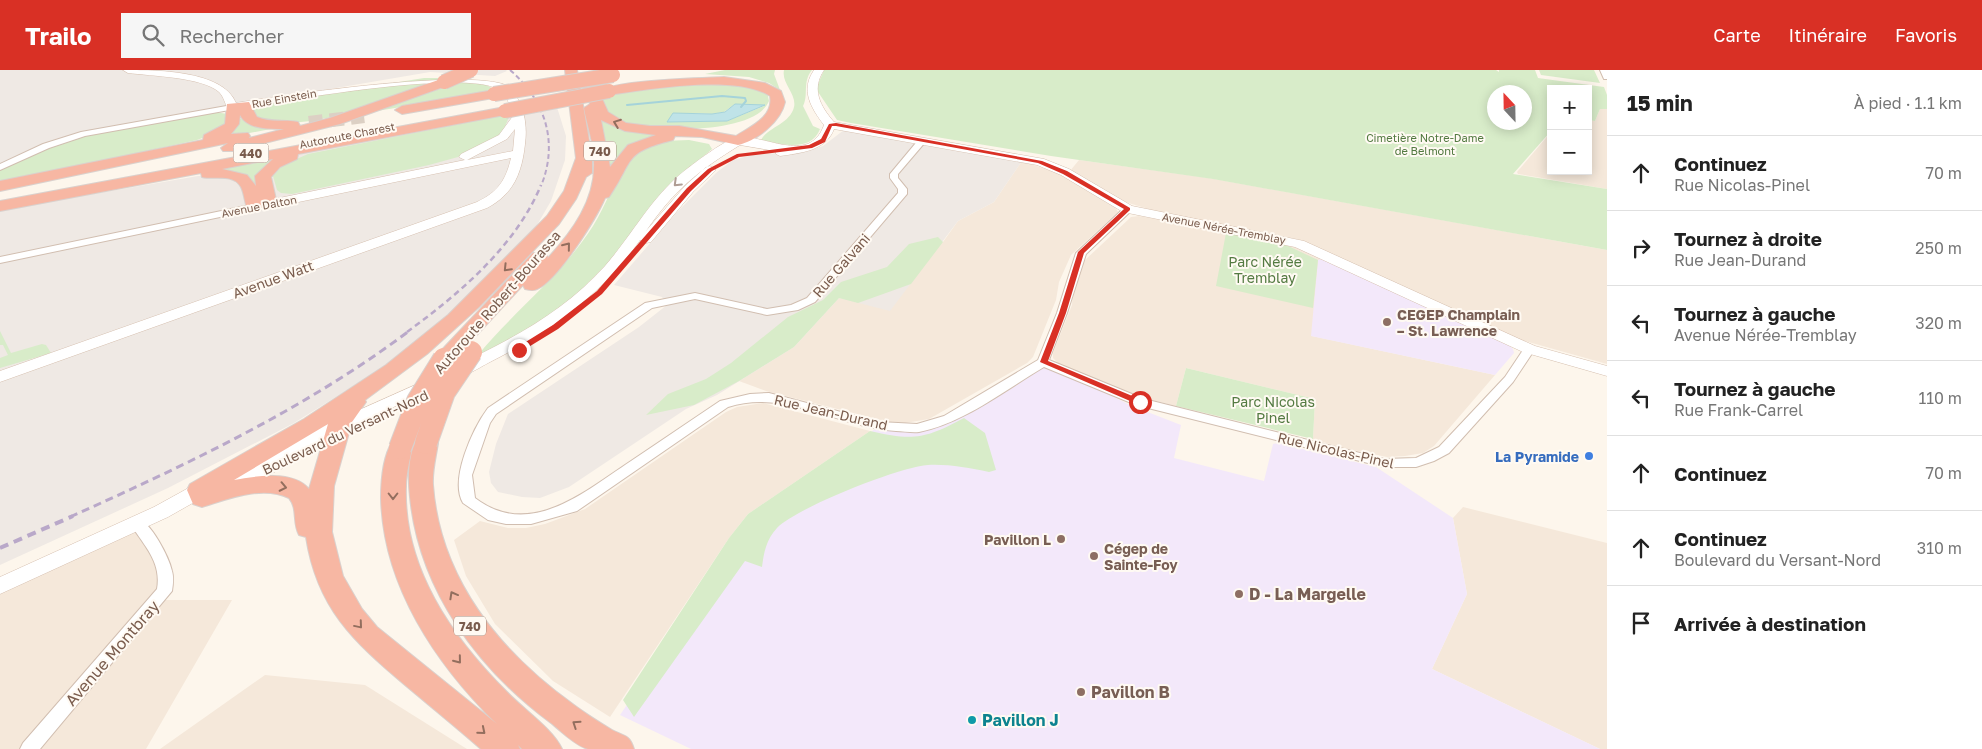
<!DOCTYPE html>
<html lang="fr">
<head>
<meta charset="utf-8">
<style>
	body { margin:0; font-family:"Golos Text",sans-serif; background:#f6f6f6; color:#222 }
	.controls { position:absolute; right:15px; top:15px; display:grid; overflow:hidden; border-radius:0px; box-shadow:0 2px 12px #0003 }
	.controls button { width:45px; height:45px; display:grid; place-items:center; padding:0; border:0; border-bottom:1px solid #e0e0e0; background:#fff; color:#222; font:25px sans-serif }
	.compass { position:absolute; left:1487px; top:15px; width:45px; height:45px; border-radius:50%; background:#fff; box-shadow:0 2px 12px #0003; rotate:338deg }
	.stop { position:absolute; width:15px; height:15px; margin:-11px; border:4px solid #d93025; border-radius:50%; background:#fff }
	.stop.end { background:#d93025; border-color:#fff; box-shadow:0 1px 5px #0008 }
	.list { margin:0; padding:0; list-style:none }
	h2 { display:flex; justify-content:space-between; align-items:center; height:65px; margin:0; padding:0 20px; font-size:21px }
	h2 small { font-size:16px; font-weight:400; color:#767676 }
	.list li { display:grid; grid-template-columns:32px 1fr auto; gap:15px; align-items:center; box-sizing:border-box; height:75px; padding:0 20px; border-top:1px solid #e0e0e0 }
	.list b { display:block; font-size:19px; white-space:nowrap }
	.list p { margin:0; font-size:16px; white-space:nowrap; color:#767676 }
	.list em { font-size:16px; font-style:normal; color:#767676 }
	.icon { flex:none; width:28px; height:28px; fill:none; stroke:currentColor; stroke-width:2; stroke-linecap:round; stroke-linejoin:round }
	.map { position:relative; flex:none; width:1607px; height:679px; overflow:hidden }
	header { display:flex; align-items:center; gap:30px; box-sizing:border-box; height:70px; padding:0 25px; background:#d93025; color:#fff }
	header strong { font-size:24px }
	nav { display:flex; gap:28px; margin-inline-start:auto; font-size:18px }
	.search { width:350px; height:45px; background:#f6f6f6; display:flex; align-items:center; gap:12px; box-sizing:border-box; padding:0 18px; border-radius:0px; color:#767676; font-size:19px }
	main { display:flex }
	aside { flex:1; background:#fff }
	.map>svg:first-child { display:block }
	.residential { fill:#f5e8da }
	.industrial { fill:#efe9e4 }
	.education { fill:#f3e8fa }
	.green { fill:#d8ecc9; fill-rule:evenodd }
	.water { fill:#bfe3e8; stroke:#a5d3da }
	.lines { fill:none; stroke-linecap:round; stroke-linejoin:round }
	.stream { stroke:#a5d3da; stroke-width:2 }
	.highway-tunnel { stroke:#dcd0c4; stroke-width:14; stroke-dasharray:14 7; stroke-linecap:butt }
	.street-casing { stroke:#d1beb0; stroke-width:2 }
	.secondary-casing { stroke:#d6c0b0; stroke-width:1 }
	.highway-casing { stroke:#dad1cd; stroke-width:2 }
	.street { fill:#fff; fill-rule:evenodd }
	.secondary { fill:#fff; fill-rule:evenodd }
	.highway { fill:#f7b7a3; fill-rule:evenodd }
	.rail-far3 { stroke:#b9a8c9; stroke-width:2; stroke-dasharray:5 3; stroke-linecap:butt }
	.rail-far2 { stroke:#b9a8c9; stroke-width:2.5; stroke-dasharray:6 4; stroke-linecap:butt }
	.rail-far1 { stroke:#b9a8c9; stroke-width:3; stroke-dasharray:8 5; stroke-linecap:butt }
	.rail { stroke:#b9a8c9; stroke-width:4; stroke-dasharray:9 6; stroke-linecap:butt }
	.highway-bridge-far1-casing { stroke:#dad1cd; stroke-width:16; stroke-linecap:butt }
	.highway-bridge-casing { stroke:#dad1cd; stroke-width:24; stroke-linecap:butt }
	.highway-bridge-far1 { stroke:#f7b7a3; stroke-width:14 }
	.highway-bridge { stroke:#f7b7a3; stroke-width:22 }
	.oneway { stroke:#936e5e }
	.oneway2 { stroke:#af9d94 }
	.route { fill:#d93025 }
	.education-dot { fill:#8d6e63; stroke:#fffaf3; stroke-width:2 }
	.shop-dot { fill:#3f7fe0; stroke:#fffaf3; stroke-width:2 }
	.culture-dot { fill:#0f9aa8; stroke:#fffaf3; stroke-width:2 }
	.labels { text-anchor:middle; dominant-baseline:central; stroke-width:4; stroke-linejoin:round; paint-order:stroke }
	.far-street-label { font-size:11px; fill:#7a5c4d; stroke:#fffaf3 }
	.far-park-label { font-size:11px; fill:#537a41; stroke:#fffaf3 }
	.shield { fill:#fffaf3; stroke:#a28b7f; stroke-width:1 }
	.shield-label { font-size:12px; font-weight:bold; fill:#7a5c4d }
	.park-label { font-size:14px; fill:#537a41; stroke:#fffaf3 }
	.street-label { font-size:14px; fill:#7a5c4d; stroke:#fffaf3 }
	.education-label { font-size:14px; font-weight:bold; fill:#785e54; stroke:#fffaf3; text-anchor:start }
	.shop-label { font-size:14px; font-weight:bold; fill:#366cbe; stroke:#fffaf3; text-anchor:end }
	.near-education-label { font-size:16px; font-weight:bold; fill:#785e54; stroke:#fffaf3; text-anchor:start }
	.near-street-label { font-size:16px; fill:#7a5c4d; stroke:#fffaf3 }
	.near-culture-label { font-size:16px; font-weight:bold; fill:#0d838f; stroke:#fffaf3; text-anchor:start }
</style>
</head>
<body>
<header>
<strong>Trailo</strong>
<div class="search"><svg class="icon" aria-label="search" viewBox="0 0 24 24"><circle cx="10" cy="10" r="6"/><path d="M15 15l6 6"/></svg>Rechercher</div>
<nav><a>Carte</a><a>Itinéraire</a><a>Favoris</a></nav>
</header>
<main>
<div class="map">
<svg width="1607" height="679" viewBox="0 0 1607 679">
	<rect width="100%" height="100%" fill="#fdf6ec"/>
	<path class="residential" d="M1600,39H1607V119L1518,104L1517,102L1551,62V101H1588V50L1595,51Z
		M1079,90L1209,108L1607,180V294L1521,270L1301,170L1155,141L1122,131L1070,101Z
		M1022,91L1057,103L1115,137L1118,142L1071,185L1059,212L1056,230L1033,287L1027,293L929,349L905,353L889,352L766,321L739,311L794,277L839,228L943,172L958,151L994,132Z
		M1139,146L1287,174L1325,188L1312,266L1495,305L1434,376L1423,383L1405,386L1387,387L1343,378L1313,369L1315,329L1186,298L1176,336L1136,326L1059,294L1053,288V283L1072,235L1073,217L1084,191L1131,147Z
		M763,333L870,361L748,444L729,468L610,647L553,611L495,554L466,506L454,470L480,451L508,458H526L545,454L585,439L726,342L737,337Z
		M1463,437L1607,473V679H1600L1432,599L1467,524L1453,448Z
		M144,454L166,498L156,530H232L146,679H0V518Z
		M265,605L365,615L467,679H160Z"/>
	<path class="industrial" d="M0,0H506L507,1L495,6L430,2L124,54L85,62L0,95Z
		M556,34L566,66L565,90L551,131L537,155L455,241L410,278L382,298L294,353L168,418L0,495V140L198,106H215L232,110L243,118L268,114L270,103L296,86L305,83Z
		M844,60L1022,91L994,132L958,151L890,241L839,228L794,277L717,325L686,339L569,417L540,428L522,427L498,422L491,413L489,402L496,374L508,344L639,257L667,235L662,227L614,215L677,142L716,103L733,90L752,85L807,81L823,76Z"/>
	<path class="education" d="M1325,188L1507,273L1513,279L1514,283L1495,305L1311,266L1318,190Z
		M1043,292L1132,336L1181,355L1174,388L1264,411L1273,374L1278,373L1376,397L1453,448L1467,524L1432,599L1600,679H691L620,645L754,448L879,356L917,358L948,349Z"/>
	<path class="green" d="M725,0H775L774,4L780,20L769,13L749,7L705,4Z
		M784,0H812C802,12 809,25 803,36L813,56L820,59C811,83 780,74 761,70C768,57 790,54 794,37C797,24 781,13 784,0Z
		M824,0H1496L1499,2V0H1535L1538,8L1604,17L1607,25V39H1600L1595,51L1588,50V19H1551V61L1513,104L1607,119V180L1213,109L1051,86L851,53L837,50L816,19ZM1494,22H1524V52H1494Z
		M1539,0H1594L1600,13L1541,5Z
		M424,8H446C397,25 304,69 255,46L253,40L267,33Z
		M702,8L767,22L769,31C756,64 659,62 629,54C623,53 617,50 611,48L599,25ZM735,34L764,36L727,51L667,52L695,43L712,44L724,42Z
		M467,10L481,12L497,21L371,42Z
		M214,42L228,44L229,52L208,66L197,70L0,113V99L51,76L82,67Z
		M510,44L503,62L490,72L458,87L429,95L292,124L281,123L277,120L273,106L283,95L308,84Z
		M243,48L276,58L213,70L239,49Z
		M601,50H604L676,65C653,71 622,72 612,96H608Z
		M689,70L709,74L712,79L664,121L607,194L578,223L543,251L495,279L478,285C514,241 562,205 593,156C606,135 615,110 626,87L663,71Z
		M292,83L256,115L249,108L208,102Z
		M1226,163L1286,175L1318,190L1313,238L1216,216Z
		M938,167L943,172L911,214L858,233L839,228L794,277L739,311L694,335L646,345L668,324L706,309L731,293L788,247L823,230L841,212L887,197L909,174Z
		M0,261L11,283L42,274L46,275L51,283L0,298V288L8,285L3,275H0Z
		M1186,298L1315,329L1313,369L1176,336Z
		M964,348L985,363L996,400L989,402C969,398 948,394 928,395C899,397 796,438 777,458C766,470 764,482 762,497L745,491L634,647L623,630L729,468L748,444L870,361C913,371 925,369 964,348Z"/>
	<path class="water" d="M735,34L765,35L727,51L667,52L673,43L712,44L725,42Z"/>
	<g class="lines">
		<path class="stream" d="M627,35L722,26L745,28L746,31L741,37"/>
		<path class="highway-tunnel" d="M309,53L364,46"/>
		<g class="street-casing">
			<path id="street" d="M1600,0H1607V9H1604Z
				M232,35H235V39L85,66L49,78L0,100V94L43,74L81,62Z
				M920,68L927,70L898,104V108L907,119V124L815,232L798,240L767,245L695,229L652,238L496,344L490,353L472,405L475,428C530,470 584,422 631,391C661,371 690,351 720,331L750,324L769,323L879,352L917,354L944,346L1038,290L1057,243L1076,183L1125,137L1128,136L1133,139L1131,141L1086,184L1067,243L1049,290L1144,329L1384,389L1416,388L1439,377L1505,307L1525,277L1529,276L1535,279L1513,312L1449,383L1434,391L1416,397H1384L1136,335L1044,297C1005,320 964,353 919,362C912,363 903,361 896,361C840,358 785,318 728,337L577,441L531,454H506L488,450L463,433C449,410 473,358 488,338L645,233L695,223L767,239L791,235L807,228L898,123V119L890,108V104Z
				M255,134L258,135V139L0,193V187Z
				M137,448C151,452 169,487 172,501C174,508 173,514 172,521L40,679H20L23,673L157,519C162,491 143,475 130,453L132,449Z"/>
		</g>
		<g class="secondary-casing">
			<path id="secondary" d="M123,0C155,0 223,0 236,33C292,24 455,0 503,14C523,25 528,53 525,74C522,102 514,124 487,138L0,312V301L477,132C498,122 506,110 511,88L255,141L250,140L249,137L255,133L465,90L459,87L461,84L499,65L513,46C511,35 506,24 496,18C455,0 283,31 232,40L228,39C225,34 224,27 219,22C202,7 151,6 128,3ZM515,59L513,81L467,90L507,69Z
				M814,0H824C811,19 820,36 834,52L1044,89L1069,99L1132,136L1304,171L1535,276L1607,296V306L1523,282L1295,177L1123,142L1061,105L1037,95L834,59C826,81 800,83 780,86L776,84L775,81L740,75C698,101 675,119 646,161L685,116L706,97L710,96L716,100L693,122L651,172L646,173L640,170C601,225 550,262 490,292C478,298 464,309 451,306L449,302L451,298C507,272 563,243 605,196C633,164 653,124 688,98C699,90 723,71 736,68C762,62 809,97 824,55C811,38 800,20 814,0Z
				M431,308L437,309L439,313L437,317L281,389L285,394L283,398L229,423L222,425L214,421L168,447L0,524V507L154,437L203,410L210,408L218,412L253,397L250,392L252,388Z"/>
		</g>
		<g class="highway-casing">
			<path id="highway" d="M565,0H577L592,88V103L586,107L576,129L559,154L479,237L427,284L365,330L366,332L352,352L334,416L332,462L343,506L362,539L377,557L497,654C436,594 383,516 381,428C381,411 383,387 392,372L400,370L408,372L412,378C410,390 406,403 406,416C403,498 452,567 507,622C523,639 553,659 562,679H522L518,675L520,679H481C456,657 430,636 405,615C353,571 317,538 306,467L299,465C292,452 298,439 289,428C262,415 229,429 202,437L193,434L187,420L190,414L304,349L386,295L448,245L547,146L564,121L576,88ZM328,354L309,419C293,400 255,406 234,410Z
				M724,7L765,13L781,21L785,32C781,51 757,71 738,75L702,67L675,66L673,70C622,83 635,89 609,127L605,128C596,149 557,211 537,219C533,221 529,220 525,219L523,215L451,293L444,295L437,293L433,289L437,285L533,183H545L548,187L547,189C572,162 596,130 594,91C594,73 587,55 584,38L590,34L587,25L589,22H599L608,42L626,53L650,56H679L736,66C750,57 774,47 770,26C737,4 648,19 609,25L602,21C611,10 705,8 724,7ZM601,50L625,61L656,65L628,75L610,97Z
				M444,8L451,12L449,15L340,54L233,81H223L221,78L228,73L0,121V111L203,70L204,65L225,54L227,34L249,32L257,47C271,53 285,49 298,52L300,56L330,48ZM240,45C248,60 270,59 284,59L249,68L250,66L248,63L231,64L239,54Z
				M494,20L499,21L501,24L499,27L402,44L395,40L402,36Z
				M505,37L512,41L510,44L298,84L297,89L280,97L271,107L277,134L275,138L263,137L255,142L249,141C244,134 245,125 241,117C233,103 215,110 202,107L201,103L0,141V131ZM273,89L255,106L256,116L247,105L222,99Z
				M426,365L434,368L438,373C436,387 432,401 433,415C440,509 500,582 574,635C586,644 599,652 612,660C617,663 626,665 629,669C631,671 633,676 634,679C620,679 602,679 588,679C576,676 561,661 551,653C478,599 419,520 410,427C408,409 408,383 418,368Z"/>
		</g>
		<use href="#street" class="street"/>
		<use href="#secondary" class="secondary"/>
		<use href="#highway" class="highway"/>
		<path class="rail-far3" d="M510,0C545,30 559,72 541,116"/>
		<path class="rail-far2" d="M407,262C459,224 516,176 541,115"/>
		<path class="rail-far1" d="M70,447C188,394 305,339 409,261"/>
		<path class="rail" d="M0,478L73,446"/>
		<g class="highway-bridge-far1-casing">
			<path id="highway-bridge-far1" d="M444,12L471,0
				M494,24L613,5
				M505,41L609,21"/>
		</g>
		<g class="highway-bridge-casing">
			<path id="highway-bridge" d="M426,373L444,322L471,282
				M400,378L418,331L444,289"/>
		</g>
		<use href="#highway-bridge-far1" class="highway-bridge-far1"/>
		<use href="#highway-bridge" class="highway-bridge"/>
	</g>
	<defs><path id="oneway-chevron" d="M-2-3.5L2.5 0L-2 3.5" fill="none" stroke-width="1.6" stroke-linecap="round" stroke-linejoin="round" transform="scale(1.25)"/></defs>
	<g class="oneway">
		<use href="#oneway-chevron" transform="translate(617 53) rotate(-159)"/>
		<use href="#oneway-chevron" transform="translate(567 176) rotate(-51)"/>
		<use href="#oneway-chevron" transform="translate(507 198) rotate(134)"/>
		<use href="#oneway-chevron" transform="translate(283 417) rotate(12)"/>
		<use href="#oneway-chevron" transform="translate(393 426) rotate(90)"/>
		<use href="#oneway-chevron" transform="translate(453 525) rotate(-119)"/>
		<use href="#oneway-chevron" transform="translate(359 555) rotate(50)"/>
		<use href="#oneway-chevron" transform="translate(458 590) rotate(51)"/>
		<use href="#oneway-chevron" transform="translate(576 654) rotate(-146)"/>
		<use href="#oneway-chevron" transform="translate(482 661) rotate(40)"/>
	</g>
	<use class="oneway2" href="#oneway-chevron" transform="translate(677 113) rotate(136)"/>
	<path class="route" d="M836,53L1042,91L1067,101L1130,138V140L1084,183L1066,243L1048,291L1142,330V334H1137L1040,292L1059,243L1078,182L1124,139L1063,104L1038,93L836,56H832L825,72L812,78L739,87L712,101L691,121L602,224L558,259L522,281H516V278L553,255L597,221L687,118L708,99L737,84L809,75L821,69L829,54Z"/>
	<g class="education-dot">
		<circle cx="1387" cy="252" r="5"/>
		<circle cx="1061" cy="469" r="5"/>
		<circle cx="1094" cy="486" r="5"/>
		<circle cx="1239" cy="524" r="5"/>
		<circle cx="1081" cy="622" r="5"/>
	</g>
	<circle class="shop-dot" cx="1589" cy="386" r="5"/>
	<circle class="culture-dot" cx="972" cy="650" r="5"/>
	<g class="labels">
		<g class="far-street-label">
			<text transform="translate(284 28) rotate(-10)">Rue Einstein</text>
			<text transform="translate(347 65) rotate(-11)">Autoroute Charest</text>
			<text transform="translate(259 136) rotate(-11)">Avenue Dalton</text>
			<text transform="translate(1224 158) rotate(11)">Avenue Nérée-Tremblay</text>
		</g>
		<g class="far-park-label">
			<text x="1425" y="67">Cimetière Notre-Dame<tspan x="1425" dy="13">de Belmont</tspan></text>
		</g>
		<g class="shield">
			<rect x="584" y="71.5" width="32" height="19" rx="4"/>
			<rect x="233.5" y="73.5" width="35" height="19" rx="4"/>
			<rect x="454" y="546.5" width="32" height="19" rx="4"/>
		</g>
		<g class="shield-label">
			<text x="600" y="81">740</text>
			<text x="251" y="83">440</text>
			<text x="470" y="556">740</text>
		</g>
		<g class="park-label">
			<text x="1265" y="191">Parc Nérée<tspan x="1265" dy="16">Tremblay</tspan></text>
			<text x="1273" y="331">Parc Nicolas<tspan x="1273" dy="16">Pinel</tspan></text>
		</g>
		<g class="street-label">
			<text transform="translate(841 195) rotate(-49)">Rue Galvani</text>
			<text transform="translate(273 209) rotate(-20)">Avenue Watt</text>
			<text transform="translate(497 232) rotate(-49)">Autoroute Robert-Bourassa</text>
			<text transform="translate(831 342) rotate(13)">Rue Jean-Durand</text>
			<text transform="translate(345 362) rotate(-25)">Boulevard du Versant-Nord</text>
			<text transform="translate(1336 380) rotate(13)">Rue Nicolas-Pinel</text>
		</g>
		<g class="education-label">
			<text x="1397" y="244">CEGEP Champlain<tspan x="1397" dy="16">– St. Lawrence</tspan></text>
			<text x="1051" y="469" text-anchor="end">Pavillon L</text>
			<text x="1104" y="478">Cégep de<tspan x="1104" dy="16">Sainte-Foy</tspan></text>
		</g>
		<g class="shop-label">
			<text x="1579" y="386">La Pyramide</text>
		</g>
		<g class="near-education-label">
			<text x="1249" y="524">D - La Margelle</text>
			<text x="1091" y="622">Pavillon B</text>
		</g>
		<g class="near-street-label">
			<text transform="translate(112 583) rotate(-49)">Avenue Montbray</text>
		</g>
		<g class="near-culture-label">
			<text x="982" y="650">Pavillon J</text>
		</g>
	</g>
</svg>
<div class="controls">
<button>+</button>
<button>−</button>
</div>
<svg class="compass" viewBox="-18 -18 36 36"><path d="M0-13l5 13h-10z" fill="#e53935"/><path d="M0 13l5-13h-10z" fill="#767676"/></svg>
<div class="stop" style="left:1140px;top:332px"></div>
<div class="stop end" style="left:519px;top:280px"></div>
</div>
<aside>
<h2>15 min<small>À pied · 1.1 km</small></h2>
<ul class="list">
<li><svg class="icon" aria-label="ahead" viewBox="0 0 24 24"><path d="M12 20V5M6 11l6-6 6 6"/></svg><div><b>Continuez</b><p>Rue Nicolas-Pinel</p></div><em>70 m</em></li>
<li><svg class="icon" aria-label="right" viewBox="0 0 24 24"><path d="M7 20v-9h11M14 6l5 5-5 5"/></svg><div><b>Tournez à droite</b><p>Rue Jean-Durand</p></div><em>250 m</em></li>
<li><svg class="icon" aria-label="left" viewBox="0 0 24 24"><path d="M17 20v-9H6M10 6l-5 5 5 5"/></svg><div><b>Tournez à gauche</b><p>Avenue Nérée-Tremblay</p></div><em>320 m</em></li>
<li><svg class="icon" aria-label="left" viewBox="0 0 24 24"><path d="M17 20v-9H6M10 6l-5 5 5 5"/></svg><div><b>Tournez à gauche</b><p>Rue Frank-Carrel</p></div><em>110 m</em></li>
<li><svg class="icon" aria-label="ahead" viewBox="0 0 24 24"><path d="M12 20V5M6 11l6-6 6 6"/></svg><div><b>Continuez</b></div><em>70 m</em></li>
<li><svg class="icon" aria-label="ahead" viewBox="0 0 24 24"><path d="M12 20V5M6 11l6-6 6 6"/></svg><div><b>Continuez</b><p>Boulevard du Versant-Nord</p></div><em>310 m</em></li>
<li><svg class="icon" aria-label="arrive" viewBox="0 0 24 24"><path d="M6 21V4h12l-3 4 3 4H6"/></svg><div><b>Arrivée à destination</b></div></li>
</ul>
</aside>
</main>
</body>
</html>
